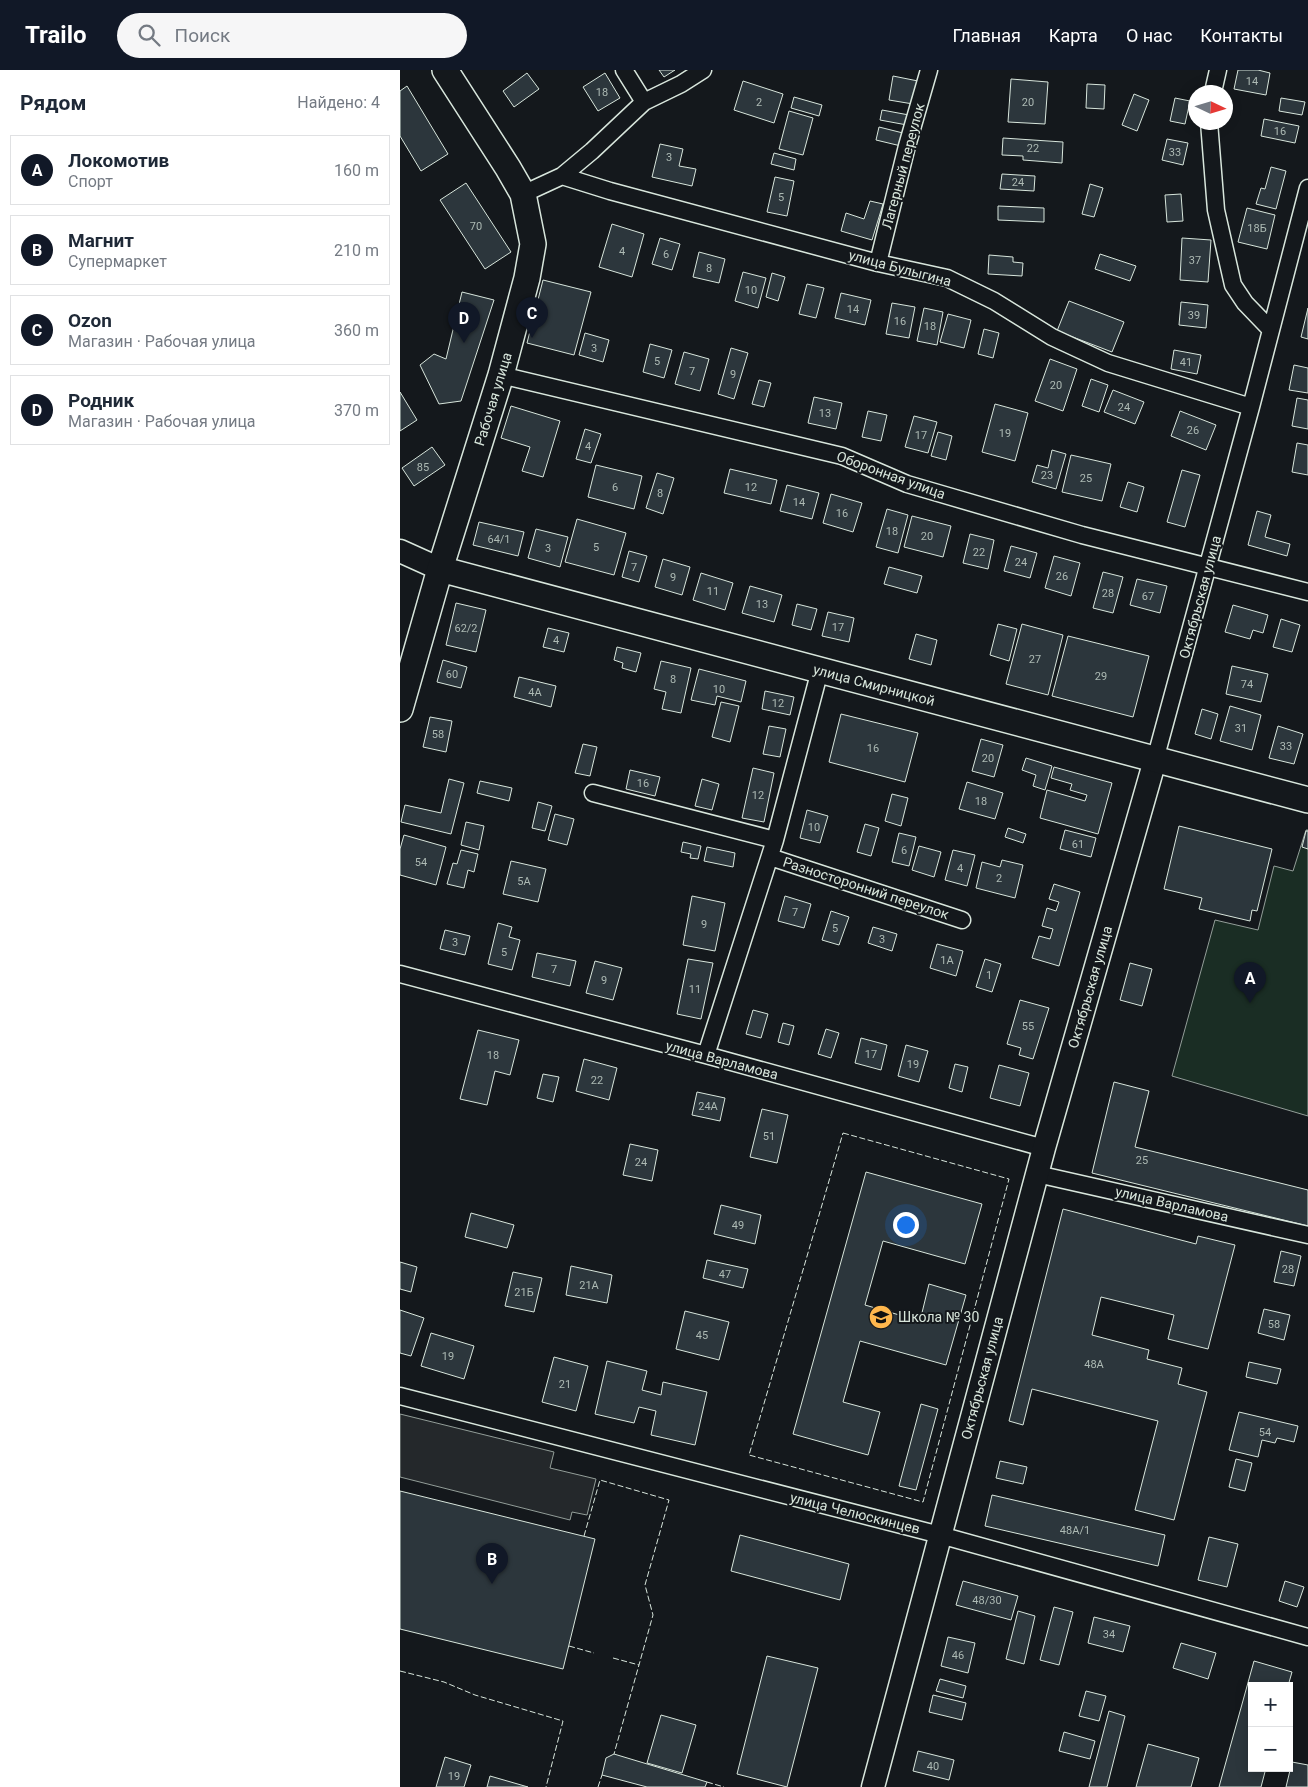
<!DOCTYPE html>
<html lang="ru">
<head>
<meta charset="utf-8">
<style>
	body { margin:0; font-family:Roboto,sans-serif; background:#f6f6f7; color:#1f2937 }
	.controls { position:absolute; right:15px; bottom:15px; display:grid; overflow:hidden; border-radius:0px; box-shadow:0 2px 12px #0003 }
	.controls button { width:45px; height:45px; display:grid; place-items:center; padding:0; border:0; border-bottom:1px solid #e0e1e3; background:#fff; color:#1f2937; font:25px sans-serif }
	.compass { position:absolute; left:788px; top:15px; width:45px; height:45px; border-radius:50%; background:#fff; box-shadow:0 2px 12px #0003; rotate:94deg }
	.you { position:absolute; left:505px; top:1154px; width:18px; height:18px; margin:-12px; border:4px solid #fff; border-radius:50%; background:#1a73e8; box-shadow:0 0 0 8px #1a73e833 }
	.badge { display:grid; place-items:center; width:32px; height:32px; border-radius:50%; background:#111827; color:#fff; font-size:16px; font-weight:700 }
	.pin { position:absolute; translate:-50% -41px; filter:drop-shadow(0 1px 2px #0008) }
	.pin::after { content:''; position:absolute; top:26px; width:18px; height:15px; background:inherit; clip-path:polygon(0 0,100% 0,50% 100%) }
	.list { margin:0; padding:0; list-style:none }
	h2 { display:flex; justify-content:space-between; align-items:center; height:65px; margin:0; padding:0 20px; font-size:21px }
	h2 small { font-size:16px; font-weight:400; color:#747a83 }
	.list li { display:grid; grid-template-columns:32px 1fr auto; gap:15px; align-items:center; box-sizing:border-box; height:70px; margin:0 10px 10px; padding:0 10px; border:1px solid #e0e1e3; border-radius:0px }
	.list b { display:block; font-size:19px; white-space:nowrap }
	.list p { margin:0; font-size:16px; white-space:nowrap; color:#747a83 }
	.list em { font-size:16px; font-style:normal; color:#747a83 }
	.icon { flex:none; width:28px; height:28px; fill:none; stroke:currentColor; stroke-width:2; stroke-linecap:round; stroke-linejoin:round }
	.map { position:relative; flex:none; width:908px; height:1717px; overflow:hidden }
	header { display:flex; align-items:center; gap:30px; box-sizing:border-box; height:70px; padding:0 25px; background:#111827; color:#fff }
	header strong { font-size:24px }
	nav { display:flex; gap:28px; margin-inline-start:auto; font-size:18px }
	.search { width:350px; height:45px; background:#f6f6f7; display:flex; align-items:center; gap:12px; box-sizing:border-box; padding:0 18px; border-radius:28px; color:#747a83; font-size:19px }
	main { display:flex }
	aside { flex:1; background:#fff }
	.map>svg:first-child { display:block }
	.green { fill:#1a2d24; stroke:#939e99 }
	.parking { fill:#24282b; stroke:#939e99 }
	.building { fill:#2c363c; stroke:#d8e6dc }
	.lines { fill:none; stroke-linecap:round; stroke-linejoin:round }
	.minor-casing { stroke:#d8e6dc; stroke-width:19 }
	.secondary-casing { stroke:#d8e6dc; stroke-width:25 }
	.primary-casing { stroke:#d8e6dc; stroke-width:28 }
	.minor { stroke:#14181c; stroke-width:16 }
	.secondary { stroke:#14181c; stroke-width:22 }
	.primary { stroke:#14181c; stroke-width:25 }
	.fence { stroke:#d8e6dc; stroke-width:1; stroke-dasharray:6 2.5; stroke-linecap:butt }
	.labels { text-anchor:middle; dominant-baseline:central; stroke-width:4; stroke-linejoin:round; paint-order:stroke }
	.number-label { font-size:11px; fill:#adbab4 }
	.street-label { font-size:14px; fill:#d8e6dc; stroke:#14181c }
	.poi-label { font-size:14px; fill:#d8e6dc; stroke:#14181c; text-anchor:start }
</style>
</head>
<body>
<header>
<strong>Trailo</strong>
<div class="search"><svg class="icon" aria-label="search" viewBox="0 0 24 24"><circle cx="10" cy="10" r="6"/><path d="M15 15l6 6"/></svg>Поиск</div>
<nav><a>Главная</a><a>Карта</a><a>О нас</a><a>Контакты</a></nav>
</header>
<main>
<aside>
<h2>Рядом<small>Найдено: 4</small></h2>
<ul class="list">
<li><span class="badge">A</span><div><b>Локомотив</b><p>Спорт</p></div><em>160 m</em></li>
<li><span class="badge">B</span><div><b>Магнит</b><p>Супермаркет</p></div><em>210 m</em></li>
<li><span class="badge">C</span><div><b>Ozon</b><p>Магазин · Рабочая улица</p></div><em>360 m</em></li>
<li><span class="badge">D</span><div><b>Родник</b><p>Магазин · Рабочая улица</p></div><em>370 m</em></li>
</ul>
</aside>
<div class="map">
<svg width="908" height="1717" viewBox="0 0 908 1717">
	<rect width="100%" height="100%" fill="#14181c"/>
	<path class="green" d="M906,760H908V1046L772,1006L815,850L858,860L874,796L893,801Z"/>
	<path class="parking" d="M0,1344L154,1382L150,1398L196,1409L187,1445L172,1442L170,1450L0,1407Z"/>
	<path class="building" d="M259,0H275L264,7Z
		M838,0H858L870,3L866,25L834,19Z
		M127,3L139,19L114,37L103,21Z
		M205,3L220,28L198,41L183,17Z
		M493,6L518,11L513,34L489,30Z
		M611,9L648,12L645,54L608,52Z
		M343,11L383,24L374,53L334,40Z
		M687,14L705,15L704,39L686,38Z
		M7,16L48,84L21,101L0,66V21Z
		M734,24L749,30L737,61L722,55Z
		M394,27L422,35L419,46L391,38Z
		M775,28L790,31L785,54L770,51Z
		M881,28L905,32L902,45L879,41Z
		M482,40L509,45L507,55L480,50Z
		M389,41L413,48L403,85L379,79Z
		M864,49L899,56L895,73L861,66Z
		M479,57L503,63L501,76L476,70Z
		M603,68L663,72L662,93L623,90V86L602,85Z
		M767,69L788,73L783,95L762,90Z
		M260,74L283,79L279,96L296,99L292,116L252,107Z
		M374,83L396,89L394,100L371,94Z
		M871,97L886,101L876,139L856,134L861,118L865,119Z
		M602,104L635,106L634,121L600,119Z
		M375,107L394,111L387,146L367,142Z
		M66,113L111,182L85,199L40,130Z
		M690,114L703,118L694,147L682,144Z
		M781,124L783,151L767,152L765,125Z
		M470,131L483,134L472,170L441,161L446,143L464,149Z
		M598,136L644,138V152L598,150Z
		M847,138L875,145L867,179L838,172Z
		M212,154L244,164L232,207L199,197Z
		M260,168L280,174L272,200L252,194Z
		M782,168L811,170L808,212L780,210Z
		M299,182L325,189L319,213L293,207Z
		M700,184L736,196L730,211L695,199Z
		M589,185L613,187V192L623,193L622,206L588,204Z
		M343,202L366,208L358,238L335,231Z
		M372,203L385,207L378,231L366,227Z
		M143,210L191,222L174,285L127,273Z
		M407,214L424,218L416,248L399,244Z
		M62,222L94,230L61,331L39,334L20,295L34,284L46,289Z
		M441,223L471,230L465,255L435,248Z
		M669,231L724,252L712,282L657,261Z
		M781,232L808,235L806,258L779,255Z
		M492,233L515,237L509,268L486,264Z
		M524,238L543,242L537,275L517,271Z
		M908,238V269L901,267Z
		M548,244L571,250L564,278L540,272Z
		M584,259L599,263L593,288L578,284Z
		M185,263L209,270L203,292L179,285Z
		M250,274L272,280L264,308L243,302Z
		M331,278L348,283L334,329L318,324Z
		M774,280L801,285L797,304L771,299Z
		M284,282L309,289L300,321L275,314Z
		M650,289L677,299L663,341L635,331Z
		M894,295L908,298V323L889,320Z
		M691,309L708,315L699,342L682,336Z
		M359,310L371,313L364,337L352,334Z
		M713,320L744,332L735,354L704,342Z
		M0,322L17,350L0,361Z
		M414,327L442,333L436,359L408,353Z
		M897,328L908,330V359L892,356Z
		M595,334L628,343L615,391L582,382Z
		M111,336L160,351L143,407L122,401L130,377L101,368Z
		M468,341L487,345L481,371L462,367Z
		M780,341L816,355L806,380L771,366Z
		M514,346L537,352L528,383L505,377Z
		M185,359L201,364L191,393L176,389Z
		M538,362L552,366L546,390L531,386Z
		M897,373L908,375V405L892,402Z
		M32,377L45,395L14,416L2,398Z
		M652,380L666,384L656,419L632,412L637,395L648,398Z
		M671,385L711,394L702,431L662,422Z
		M196,395L242,406L234,439L188,427Z
		M330,399L377,410L371,434L324,423Z
		M782,400L800,405L785,457L767,452Z
		M257,403L274,408L263,444L246,438Z
		M728,412L744,417L737,442L720,437Z
		M387,415L419,423L412,449L380,441Z
		M431,424L462,433L453,462L423,453Z
		M487,439L508,445L498,483L476,477Z
		M857,441L871,445L865,467L890,474L887,486L848,475Z
		M512,446L551,456L543,487L504,477Z
		M177,449L226,463L214,505L165,492Z
		M79,452L124,462L118,486L73,475Z
		M136,459L168,467L160,497L128,488Z
		M570,464L594,470L588,499L563,493Z
		M611,476L637,483L630,508L604,501Z
		M229,481L247,486L239,512L222,507Z
		M654,486L680,493L671,526L645,518Z
		M263,489L290,497L282,525L255,517Z
		M489,497L522,506L517,523L484,514Z
		M703,502L723,507L713,543L693,538Z
		M301,503L333,513L325,540L293,530Z
		M737,509L767,516L760,543L730,535Z
		M350,516L382,525L374,552L342,543Z
		M56,533L86,540L76,582L46,575Z
		M397,534L417,539L411,560L392,555Z
		M833,535L868,545L863,563L853,560L850,569L825,562Z
		M428,542L454,548L449,572L422,566Z
		M881,549L900,555L892,582L873,577Z
		M598,554L617,559L609,591L590,585Z
		M622,554L663,565L648,625L606,614Z
		M148,558L169,563L164,582L143,577Z
		M516,564L537,570L531,595L509,589Z
		M668,566L749,586L733,647L652,626Z
		M217,577L241,583L236,602L222,598L223,593L214,590Z
		M43,590L67,597L61,618L37,612Z
		M261,591L291,598L281,643L262,639L266,622L254,619Z
		M832,596L868,604L861,632L826,624Z
		M299,599L346,611L341,632L317,626L315,635L291,630Z
		M119,607L156,616L151,637L114,627Z
		M365,621L394,627L390,645L362,639Z
		M321,632L339,636L330,672L312,667Z
		M830,636L861,645L852,680L820,671Z
		M802,639L818,644L811,669L795,664Z
		M441,644L518,663L505,712L429,692Z
		M30,647L52,651L46,682L23,677Z
		M369,656L386,659L380,687L363,684Z
		M878,656L903,664L894,694L869,688Z
		M581,669L603,675L594,707L572,701Z
		M183,674L197,677L190,706L175,703Z
		M626,688L652,696L645,720L633,716L636,705L622,700Z
		M654,697L712,713L698,764L640,748L647,720L685,731L687,725L670,720L672,714L651,708Z
		M353,698L374,703L364,752L342,748Z
		M230,700L260,707L255,726L226,719Z
		M49,709L64,713L51,764L1,752L5,735L41,743Z
		M302,709L319,714L312,740L295,736Z
		M80,711L112,718L109,731L77,723Z
		M567,712L603,723L595,749L559,739Z
		M492,724L508,728L501,756L485,751Z
		M138,732L152,736L145,761L132,758Z
		M407,740L428,746L420,773L400,768Z
		M155,744L174,749L167,775L148,770Z
		M66,752L84,756L79,780L61,775Z
		M465,754L479,758L471,786L457,782Z
		M779,756L872,779L857,841L852,840L850,851L799,839L802,828L764,819Z
		M608,758L626,764L623,773L605,767Z
		M665,760L696,768L691,787L660,779Z
		M906,761H908V779L902,777Z
		M499,763L516,767L509,796L492,792Z
		M4,765L46,777L36,815L0,805V779Z
		M283,772L301,776L298,789L290,788L291,784L281,782Z
		M519,776L541,782L534,807L512,800Z
		M307,777L335,783L333,797L304,791Z
		M61,780L78,784L74,802L68,800L64,818L47,814L53,793L57,794Z
		M553,780L575,785L567,816L545,810Z
		M602,790L623,795L615,828L576,818L582,792L600,797Z
		M111,791L146,799L138,832L103,824Z
		M654,814L680,822L659,896L632,888L639,866L650,869L653,859L642,856L647,838L656,841L659,832L649,829Z
		M292,826L325,833L315,881L283,875Z
		M385,826L411,834L404,858L378,851Z
		M431,841L449,847L439,875L422,870Z
		M98,853L112,857L109,867L120,870L112,900L88,894Z
		M473,857L497,864L492,881L468,873Z
		M45,860L70,866L65,885L40,879Z
		M537,874L563,881L556,906L530,898Z
		M137,883L176,891L170,916L132,907Z
		M288,889L313,893L301,949L277,944Z
		M585,889L601,894L592,922L576,917Z
		M195,891L222,898L213,930L186,923Z
		M730,893L752,899L742,936L720,930Z
		M620,930L649,938L633,989L619,985L621,978L607,974Z
		M353,940L368,944L361,968L346,964Z
		M383,953L394,956L389,975L378,972Z
		M426,959L439,963L431,988L418,984Z
		M78,960L119,970L110,1005L95,1001L87,1035L60,1029Z
		M461,968L487,975L481,1000L455,993Z
		M506,975L528,981L519,1012L498,1006Z
		M184,989L217,998L209,1030L176,1021Z
		M555,994L568,997L562,1022L549,1018Z
		M599,995L629,1003L620,1036L590,1028Z
		M143,1004L159,1007L153,1032L137,1028Z
		M714,1012L749,1021L735,1077L908,1120V1156L692,1103Z
		M297,1022L325,1028L320,1051L292,1045Z
		M362,1039L388,1045L377,1093L350,1087Z
		M230,1074L258,1080L252,1111L223,1105Z
		M466,1102L582,1134L565,1194L483,1171L465,1235L520,1251L529,1214L566,1225L546,1295L460,1271L443,1332L480,1342L468,1385L393,1364Z
		M321,1135L361,1145L355,1174L314,1164Z
		M663,1139L796,1174L798,1166L835,1175L808,1279L768,1269L774,1245L701,1227L692,1265L749,1280L747,1289L782,1298L778,1314L807,1322L774,1450L735,1440L758,1351L632,1319L623,1355L609,1351Z
		M71,1143L114,1155L107,1178L65,1167Z
		M881,1181L901,1186L894,1216L874,1212Z
		M307,1190L348,1199L343,1218L303,1208Z
		M0,1192L17,1197L11,1222L0,1219Z
		M171,1196L212,1205L207,1233L166,1225Z
		M113,1202L142,1208L134,1242L105,1236Z
		M864,1239L890,1245L884,1270L858,1263Z
		M0,1240L24,1248L11,1286L0,1283Z
		M285,1241L329,1252L319,1290L276,1279Z
		M31,1263L74,1276L64,1309L21,1296Z
		M154,1287L188,1296L176,1341L142,1332Z
		M207,1291L247,1301L242,1320L261,1325L263,1312L307,1322L295,1375L251,1365L256,1341L239,1337L234,1353L195,1344Z
		M849,1292L881,1299L877,1314L846,1307Z
		M521,1334L538,1339L516,1420L499,1416Z
		M839,1342L898,1356L894,1372L877,1368L875,1373L862,1370L858,1387L829,1380Z
		M836,1389L852,1393L845,1421L829,1417Z
		M600,1391L627,1397L623,1414L596,1408Z
		M0,1421L195,1469L163,1599L0,1559Z
		M592,1425L765,1465L758,1496L585,1456Z
		M340,1465L449,1494L440,1530L331,1501Z
		M809,1467L838,1474L827,1517L798,1510Z
		M563,1511L618,1526L611,1550L556,1535Z
		M885,1511L904,1517L897,1537L879,1531Z
		M654,1537L673,1542L659,1595L640,1590Z
		M618,1541L635,1546L624,1594L606,1589Z
		M694,1547L730,1556L723,1582L688,1573Z
		M548,1567L575,1573L568,1603L541,1596Z
		M781,1573L816,1583L808,1609L773,1598Z
		M367,1586L418,1598L387,1717L337,1704Z
		M854,1591L892,1602L888,1616H852V1698H866L861,1717H819Z
		M540,1609L566,1616L563,1628L536,1621Z
		M686,1621L706,1626L699,1651L679,1646Z
		M533,1625L566,1633L562,1650L529,1642Z
		M709,1641L725,1646L707,1717H689Z
		M261,1645L296,1655L282,1703L247,1693Z
		M664,1662L695,1671L690,1689L659,1681Z
		M748,1674L799,1688L791,1717H736Z
		M518,1681L554,1690L549,1710L513,1701Z
		M214,1684L307,1712L305,1717H247L202,1705L206,1688Z
		M45,1687L71,1695L64,1717H36Z
		M892,1692L908,1695V1717H886Z
		M90,1706L128,1717H87Z"/>
	<g class="lines">
		<g class="minor-casing">
			<path id="minor" d="M224,0L244,32
				M813,22L818,0
				M809,52L816,140L833,215L845,233L870,259
				M162,106L210,121L478,193L547,208L594,231L652,267L708,293L851,337
				M123,124L162,106L192,81L244,32L281,14L303,0
				M478,193L507,76L529,0
				M101,305L442,386L507,414L682,465L908,522
				M755,690L851,337L908,118
				M193,723L375,770
				M370,787L562,850
				M0,904L306,985L644,1078
				M306,985L375,770L420,600
				M637,1104L908,1165
				M0,1326L540,1465L908,1567"/>
		</g>
		<g class="secondary-casing">
			<path id="secondary" d="M0,481L40,499
				M473,1717L644,1078L755,690"/>
		</g>
		<g class="primary-casing">
			<path id="primary" d="M40,499L908,730
				M0,639L40,499L101,305L127,208L133,174L123,124L108,98L45,0"/>
		</g>
		<use href="#minor" class="minor"/>
		<use href="#secondary" class="secondary"/>
		<use href="#primary" class="primary"/>
		<path class="fence" d="M443,1063L609,1109L523,1432L349,1385Z
			M184,1466L200,1410L269,1430L245,1515L253,1545L214,1684
			M169,1576L194,1583
			M213,1588L239,1595
			M0,1601L44,1612L75,1625L163,1651L146,1717
			M307,1712L324,1717
			M198,1717L202,1705"/>
	</g>
	<defs>
		<g id="school-disc" transform="scale(1.25)"><circle r="9.5" fill="#ffb74d" stroke="#14181c"/><path d="M0-5L7-2L0 1L-7-2ZM-4 1L0 2.5L4 1V4Q0 6-4 4Z" fill="#111"/></g>
	</defs>
	<g fill-rule="evenodd">
		<use href="#school-disc" x="481" y="1247"/>
	</g>
	<g class="labels">
		<g class="number-label">
			<text x="852" y="11">14</text>
			<text x="202" y="22">18</text>
			<text x="359" y="32">2</text>
			<text x="628" y="32">20</text>
			<text x="880" y="61">16</text>
			<text x="633" y="78">22</text>
			<text x="775" y="82">33</text>
			<text x="269" y="87">3</text>
			<text x="618" y="112">24</text>
			<text x="381" y="127">5</text>
			<text x="76" y="156">70</text>
			<text x="857" y="158">18Б</text>
			<text x="222" y="181">4</text>
			<text x="266" y="184">6</text>
			<text x="795" y="190">37</text>
			<text x="309" y="198">8</text>
			<text x="351" y="220">10</text>
			<text x="453" y="239">14</text>
			<text x="794" y="245">39</text>
			<text x="500" y="251">16</text>
			<text x="530" y="256">18</text>
			<text x="194" y="278">3</text>
			<text x="257" y="291">5</text>
			<text x="786" y="292">41</text>
			<text x="292" y="301">7</text>
			<text x="333" y="304">9</text>
			<text x="656" y="315">20</text>
			<text x="724" y="337">24</text>
			<text x="425" y="343">13</text>
			<text x="793" y="360">26</text>
			<text x="605" y="363">19</text>
			<text x="521" y="365">17</text>
			<text x="188" y="376">4</text>
			<text x="23" y="397">85</text>
			<text x="647" y="405">23</text>
			<text x="686" y="408">25</text>
			<text x="215" y="417">6</text>
			<text x="351" y="417">12</text>
			<text x="260" y="423">8</text>
			<text x="399" y="432">14</text>
			<text x="442" y="443">16</text>
			<text x="492" y="461">18</text>
			<text x="527" y="466">20</text>
			<text x="99" y="469">64/1</text>
			<text x="196" y="477">5</text>
			<text x="148" y="478">3</text>
			<text x="579" y="482">22</text>
			<text x="621" y="492">24</text>
			<text x="234" y="497">7</text>
			<text x="662" y="506">26</text>
			<text x="273" y="507">9</text>
			<text x="313" y="521">11</text>
			<text x="708" y="523">28</text>
			<text x="748" y="526">67</text>
			<text x="362" y="534">13</text>
			<text x="438" y="557">17</text>
			<text x="66" y="558">62/2</text>
			<text x="156" y="570">4</text>
			<text x="635" y="589">27</text>
			<text x="52" y="604">60</text>
			<text x="701" y="606">29</text>
			<text x="273" y="609">8</text>
			<text x="847" y="614">74</text>
			<text x="319" y="619">10</text>
			<text x="135" y="622">4А</text>
			<text x="378" y="633">12</text>
			<text x="841" y="658">31</text>
			<text x="38" y="664">58</text>
			<text x="886" y="676">33</text>
			<text x="473" y="678">16</text>
			<text x="588" y="688">20</text>
			<text x="243" y="713">16</text>
			<text x="358" y="725">12</text>
			<text x="581" y="731">18</text>
			<text x="414" y="757">10</text>
			<text x="678" y="774">61</text>
			<text x="504" y="780">6</text>
			<text x="21" y="792">54</text>
			<text x="560" y="798">4</text>
			<text x="599" y="808">2</text>
			<text x="124" y="811">5А</text>
			<text x="395" y="842">7</text>
			<text x="304" y="854">9</text>
			<text x="435" y="858">5</text>
			<text x="482" y="869">3</text>
			<text x="55" y="872">3</text>
			<text x="104" y="882">5</text>
			<text x="547" y="890">1А</text>
			<text x="154" y="899">7</text>
			<text x="589" y="905">1</text>
			<text x="204" y="910">9</text>
			<text x="295" y="919">11</text>
			<text x="628" y="956">55</text>
			<text x="471" y="984">17</text>
			<text x="93" y="985">18</text>
			<text x="513" y="994">19</text>
			<text x="197" y="1010">22</text>
			<text x="308" y="1036">24А</text>
			<text x="369" y="1066">51</text>
			<text x="742" y="1090">25</text>
			<text x="241" y="1092">24</text>
			<text x="338" y="1155">49</text>
			<text x="888" y="1199">28</text>
			<text x="325" y="1204">47</text>
			<text x="189" y="1215">21А</text>
			<text x="124" y="1222">21Б</text>
			<text x="874" y="1254">58</text>
			<text x="302" y="1265">45</text>
			<text x="48" y="1286">19</text>
			<text x="694" y="1294">48А</text>
			<text x="165" y="1314">21</text>
			<text x="865" y="1362">54</text>
			<text x="675" y="1460">48А/1</text>
			<text x="587" y="1530">48/30</text>
			<text x="709" y="1564">34</text>
			<text x="558" y="1585">46</text>
			<text x="533" y="1696">40</text>
			<text x="54" y="1706">19</text>
		</g>
		<g class="street-label">
			<text transform="translate(503 96) rotate(-75)">Лагерный переулок</text>
			<text transform="translate(500 198) rotate(15)">улица Булыгина</text>
			<text transform="translate(93 329) rotate(-73)">Рабочая улица</text>
			<text transform="translate(491 405) rotate(20)">Оборонная улица</text>
			<text transform="translate(800 527) rotate(-75)">Октябрьская улица</text>
			<text transform="translate(474 615) rotate(15)">улица Смирницкой</text>
			<text transform="translate(466 818) rotate(18)">Разносторонний переулок</text>
			<text transform="translate(690 917) rotate(-74)">Октябрьская улица</text>
			<text transform="translate(322 990) rotate(15)">улица Варламова</text>
			<text transform="translate(772 1134) rotate(13)">улица Варламова</text>
			<text transform="translate(582 1308) rotate(-75)">Октябрьская улица</text>
			<text transform="translate(455 1443) rotate(14)">улица Челюскинцев</text>
		</g>
		<g class="poi-label">
			<text x="498" y="1247">Школа № 30</text>
		</g>
	</g>
</svg>
<div class="controls">
<button>+</button>
<button>−</button>
</div>
<svg class="compass" viewBox="-18 -18 36 36"><path d="M0-13l5 13h-10z" fill="#e53935"/><path d="M0 13l5-13h-10z" fill="#747a83"/></svg>
<div class="you"></div>
<div class="pin badge" style="left:850px;top:933px">A</div>
<div class="pin badge" style="left:92px;top:1514px">B</div>
<div class="pin badge" style="left:132px;top:268px">C</div>
<div class="pin badge" style="left:64px;top:273px">D</div>
</div>
</main>
</body>
</html>
